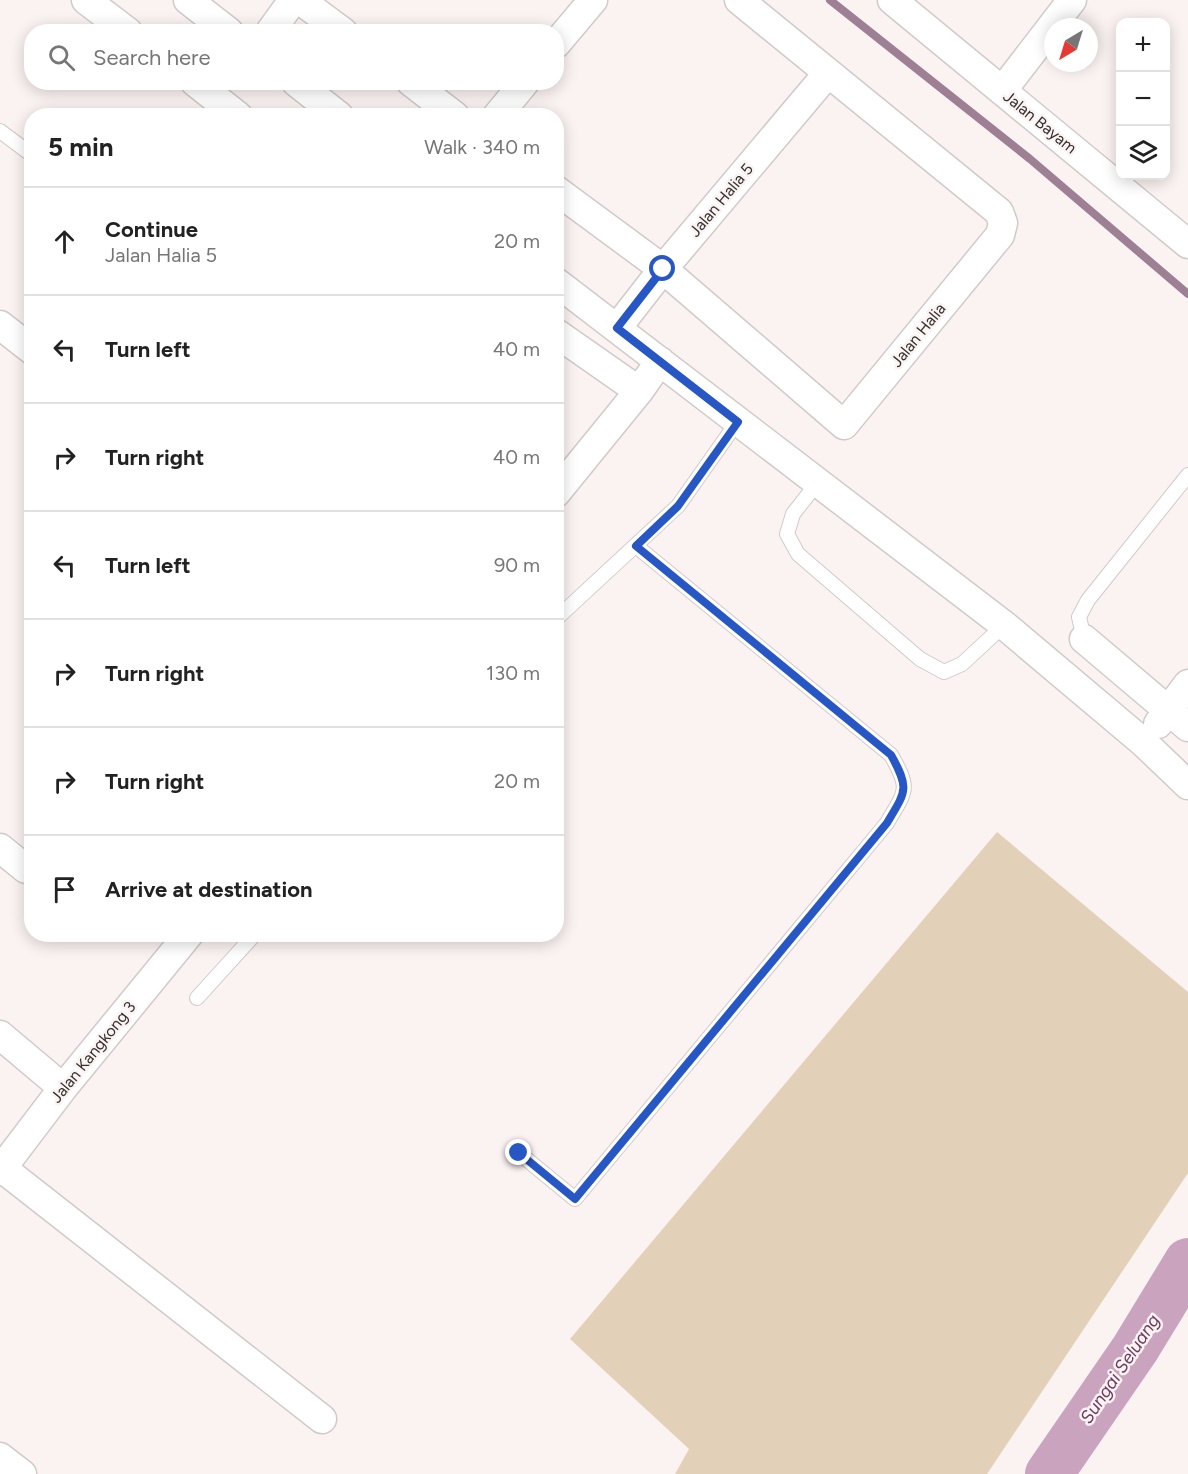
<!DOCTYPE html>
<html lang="en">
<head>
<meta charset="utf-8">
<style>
	body { margin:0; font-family:Figtree,sans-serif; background:#f6f6f6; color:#222 }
	.controls { position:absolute; right:18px; top:18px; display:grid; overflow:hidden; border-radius:12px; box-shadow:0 3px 15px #0003 }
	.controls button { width:54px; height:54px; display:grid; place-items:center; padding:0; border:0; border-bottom:2px solid #e0e0e0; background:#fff; color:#222; font:30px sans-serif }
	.compass { position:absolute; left:1044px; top:18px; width:54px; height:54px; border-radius:50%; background:#fff; box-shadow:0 3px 15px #0003; rotate:218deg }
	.stop { position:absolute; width:18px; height:18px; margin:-14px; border:4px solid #2757c5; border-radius:50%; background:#fff }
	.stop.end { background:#2757c5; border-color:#fff; box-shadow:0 2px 6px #0008 }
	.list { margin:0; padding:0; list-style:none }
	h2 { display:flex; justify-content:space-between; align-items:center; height:78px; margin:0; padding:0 24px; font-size:26px }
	h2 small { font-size:20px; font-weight:400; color:#767676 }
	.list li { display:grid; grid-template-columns:39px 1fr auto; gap:18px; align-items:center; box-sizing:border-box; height:108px; padding:0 24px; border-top:2px solid #e0e0e0 }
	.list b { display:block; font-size:22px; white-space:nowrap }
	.list p { margin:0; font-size:20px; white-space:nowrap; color:#767676 }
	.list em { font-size:20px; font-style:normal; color:#767676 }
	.icon { flex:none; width:33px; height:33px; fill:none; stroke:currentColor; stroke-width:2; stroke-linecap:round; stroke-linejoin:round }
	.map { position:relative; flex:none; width:1188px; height:1474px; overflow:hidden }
	.search { position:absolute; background:#fff; box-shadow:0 3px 15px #0003; left:24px; top:24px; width:540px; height:66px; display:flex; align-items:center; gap:15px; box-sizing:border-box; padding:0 21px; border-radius:24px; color:#767676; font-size:22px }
	.panel { position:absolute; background:#fff; box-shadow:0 3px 15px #0003; left:24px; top:108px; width:540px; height:834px; border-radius:24px }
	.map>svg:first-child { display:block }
	.grass { fill:#e3d0b8 }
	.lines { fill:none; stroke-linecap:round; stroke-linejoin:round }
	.stream { stroke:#9d8094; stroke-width:8 }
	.river { stroke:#caa3bf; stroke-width:48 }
	.lane-casing { stroke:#d1cac9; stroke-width:16 }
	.street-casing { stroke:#d1cac9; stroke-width:31 }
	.lane { stroke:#fff; stroke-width:14 }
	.street { stroke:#fff; stroke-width:28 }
	.route { stroke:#2757c5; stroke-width:8 }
	.labels { text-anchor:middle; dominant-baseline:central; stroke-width:5; stroke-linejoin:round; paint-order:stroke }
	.street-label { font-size:16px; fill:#333030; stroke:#fbf3f2 }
	.water-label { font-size:18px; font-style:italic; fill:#6d3b61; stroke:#fbf3f2 }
</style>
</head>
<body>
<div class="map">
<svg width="1188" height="1474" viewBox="0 0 1188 1474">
	<rect width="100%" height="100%" fill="#fbf3f2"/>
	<path class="grass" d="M997,832L1188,992V1173L987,1474H675L689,1449L570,1339Z"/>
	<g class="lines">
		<path class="stream" d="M830,0L1030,159L1188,294"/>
		<path class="river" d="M1049,1474L1135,1349L1188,1262"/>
		<g class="lane-casing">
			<path id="lane" d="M0,131L32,155
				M818,482L793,514L787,534L798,554L920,659L944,672L962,664L1004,625
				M556,619L678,506L738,421
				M1084,639L1079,617L1088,600L1188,475
				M197,998L255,934
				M519,1153L575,1199L887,823C906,790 911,790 891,755L636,546"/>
		</g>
		<g class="street-casing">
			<path id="street" d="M86,0L128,32
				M188,0L229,32
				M300,0L343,32
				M892,0L1188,244
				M270,32L293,0
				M556,44L593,0
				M195,82L238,116
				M296,82L339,116
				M411,82L455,116
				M1002,91L1072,0
				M497,116L525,82
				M556,190L663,269L844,425L1000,235L1003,223L999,212L739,0
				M556,282L1004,625L1144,743L1188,785
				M0,325L32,350
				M617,328L663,269L828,73
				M556,333L639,391
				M556,493L639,391L660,361
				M1084,639L1188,727
				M1158,724L1188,684
				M0,848L26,869
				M0,1035L63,1088
				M2,1168L322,1419
				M0,1171L63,1088L189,934
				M0,1457L22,1474"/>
		</g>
		<use href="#lane" class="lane"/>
		<use href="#street" class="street"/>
	</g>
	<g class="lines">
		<path class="route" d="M519,1153L575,1199L887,823C906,791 910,789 891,755L636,546L678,506L738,422L617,328L663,269"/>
	</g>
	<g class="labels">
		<g class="street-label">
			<text transform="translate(1040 122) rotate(39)">Jalan Bayam</text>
			<text transform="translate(721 200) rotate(-50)">Jalan Halia 5</text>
			<text transform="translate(918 335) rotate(-51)">Jalan Halia</text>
			<text transform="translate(93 1052) rotate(-51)">Jalan Kangkong 3</text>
		</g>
		<g class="water-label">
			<text transform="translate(1120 1369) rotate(-56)">Sungai Seluang</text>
		</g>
	</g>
</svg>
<div class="controls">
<button>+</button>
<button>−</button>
<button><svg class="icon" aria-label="layers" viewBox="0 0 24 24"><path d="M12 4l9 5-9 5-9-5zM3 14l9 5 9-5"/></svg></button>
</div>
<svg class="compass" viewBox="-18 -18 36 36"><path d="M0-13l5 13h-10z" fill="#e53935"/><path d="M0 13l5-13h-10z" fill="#767676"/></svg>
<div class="stop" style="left:663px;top:269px"></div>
<div class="stop end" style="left:519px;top:1153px"></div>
<div class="search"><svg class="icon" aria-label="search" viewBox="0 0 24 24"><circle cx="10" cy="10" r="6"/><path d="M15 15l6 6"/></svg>Search here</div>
<section class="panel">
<h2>5 min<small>Walk · 340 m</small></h2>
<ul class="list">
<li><svg class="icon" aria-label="ahead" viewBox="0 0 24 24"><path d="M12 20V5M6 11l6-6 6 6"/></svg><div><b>Continue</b><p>Jalan Halia 5</p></div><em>20 m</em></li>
<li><svg class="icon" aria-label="left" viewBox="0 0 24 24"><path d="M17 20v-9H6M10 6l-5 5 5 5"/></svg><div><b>Turn left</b></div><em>40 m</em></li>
<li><svg class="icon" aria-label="right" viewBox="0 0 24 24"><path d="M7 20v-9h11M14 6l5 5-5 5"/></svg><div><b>Turn right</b></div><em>40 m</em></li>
<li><svg class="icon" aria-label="left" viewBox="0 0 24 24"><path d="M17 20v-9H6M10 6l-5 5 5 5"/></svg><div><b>Turn left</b></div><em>90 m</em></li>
<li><svg class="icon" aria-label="right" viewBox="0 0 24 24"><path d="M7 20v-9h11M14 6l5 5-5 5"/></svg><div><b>Turn right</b></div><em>130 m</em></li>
<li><svg class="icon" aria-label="right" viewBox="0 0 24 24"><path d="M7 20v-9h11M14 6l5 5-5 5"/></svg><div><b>Turn right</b></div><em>20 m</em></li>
<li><svg class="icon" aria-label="arrive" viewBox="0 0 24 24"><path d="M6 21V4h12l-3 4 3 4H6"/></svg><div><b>Arrive at destination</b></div></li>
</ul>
</section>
</div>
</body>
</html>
